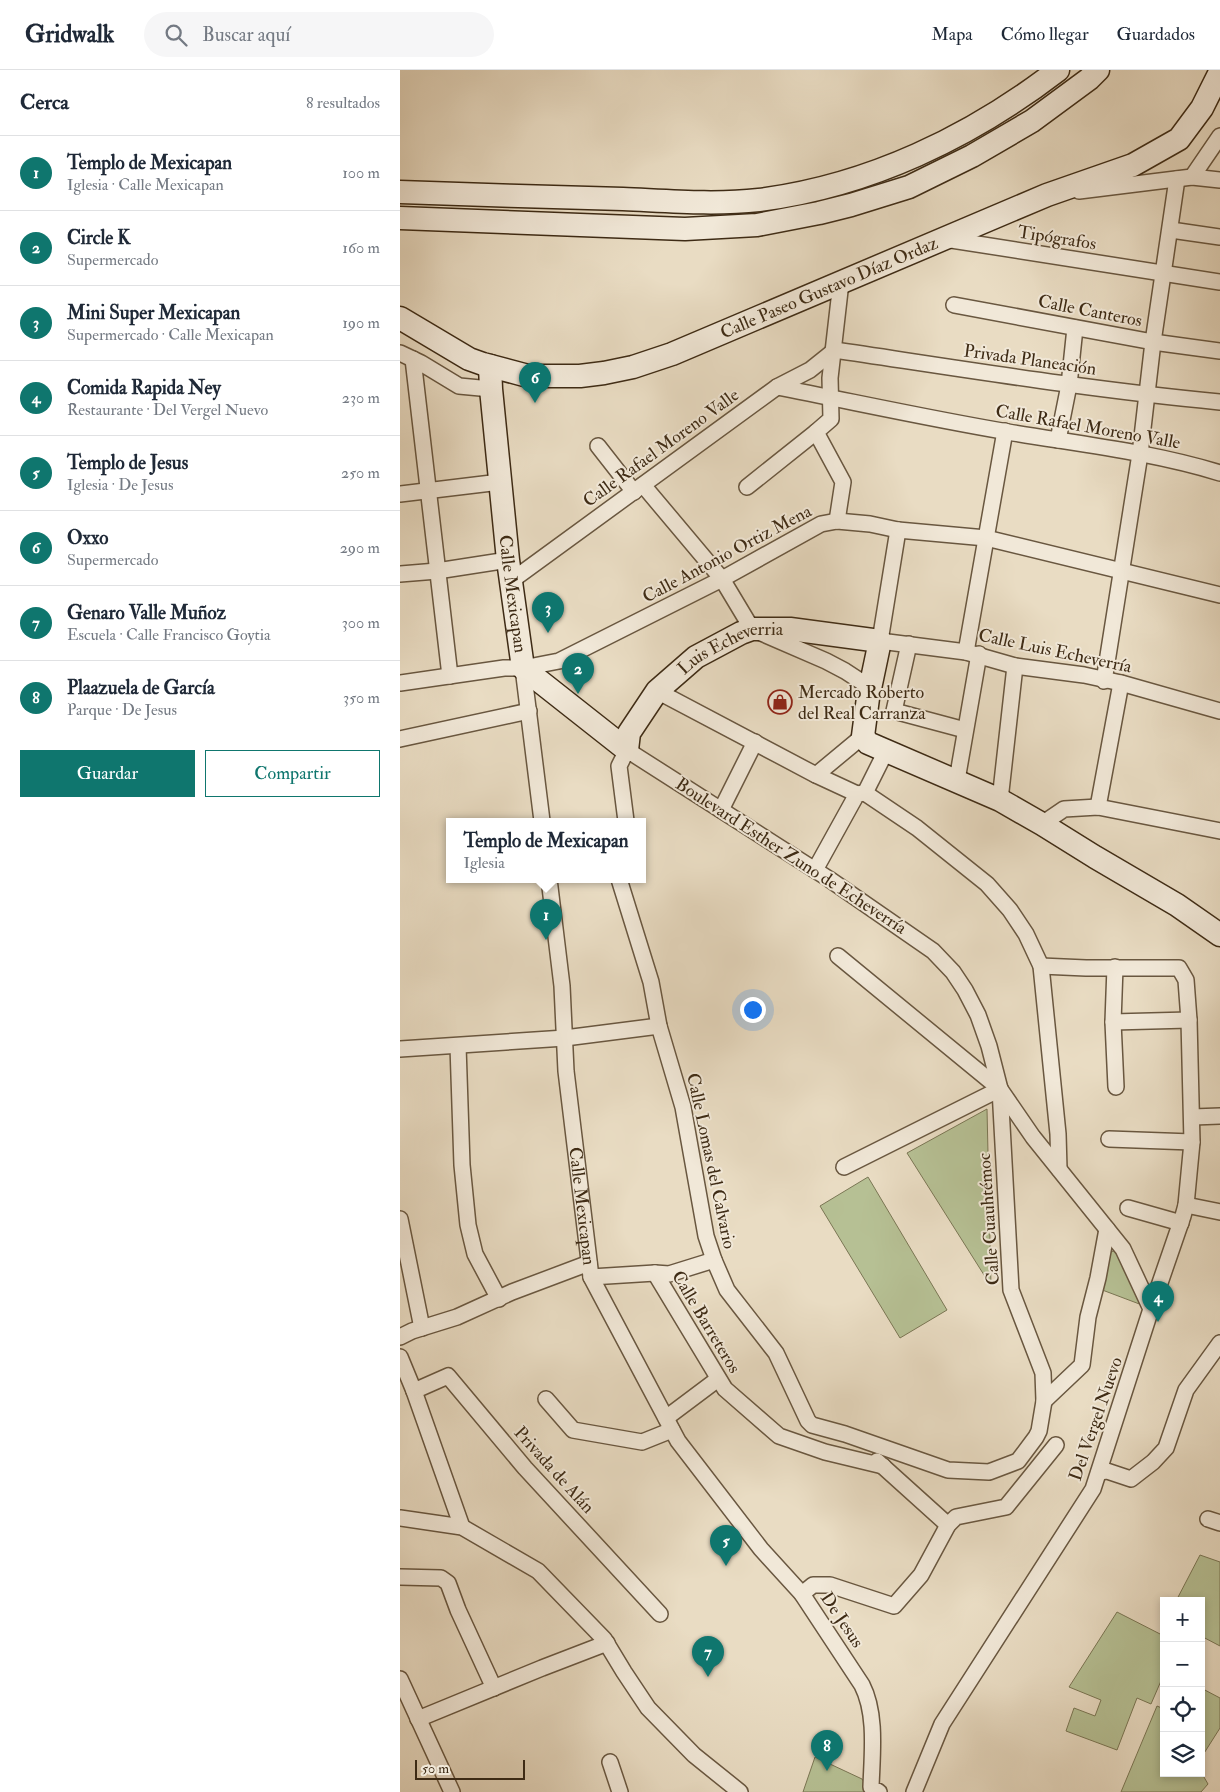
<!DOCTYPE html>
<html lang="es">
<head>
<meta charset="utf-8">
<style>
	body { margin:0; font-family:"IM FELL Double Pica",serif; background:#f6f6f7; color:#1f2937 }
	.controls { position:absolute; right:15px; bottom:15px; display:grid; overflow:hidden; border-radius:0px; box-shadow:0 2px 8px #0003 }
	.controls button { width:45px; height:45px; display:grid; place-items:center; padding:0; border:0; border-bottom:1px solid #e0e1e3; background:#fff; color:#1f2937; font:25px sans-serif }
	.scale { position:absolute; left:15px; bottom:12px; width:110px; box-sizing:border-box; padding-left:5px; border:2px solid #3e2b15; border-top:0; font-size:14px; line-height:18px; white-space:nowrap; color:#3e2b15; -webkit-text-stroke:4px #f1e8d8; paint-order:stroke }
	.you { position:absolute; left:352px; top:939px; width:18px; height:18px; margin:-12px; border:4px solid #fff; border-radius:50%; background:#1a73e8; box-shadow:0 0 0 8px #1a73e833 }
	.badge { display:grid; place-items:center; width:32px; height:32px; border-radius:50%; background:#0f766e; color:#fff; font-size:16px; font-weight:700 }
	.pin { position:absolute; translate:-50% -41px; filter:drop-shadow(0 1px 2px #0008) }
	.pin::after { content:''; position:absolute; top:26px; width:18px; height:15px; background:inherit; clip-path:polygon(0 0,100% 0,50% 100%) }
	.popup { position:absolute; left:46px; top:748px; width:200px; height:65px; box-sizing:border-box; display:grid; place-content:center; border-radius:0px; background:#fff; filter:drop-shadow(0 1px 4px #0005); font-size:16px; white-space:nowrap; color:#747a83 }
	.popup b { font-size:19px; color:#1f2937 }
	.popup::after { content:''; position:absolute; left:50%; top:100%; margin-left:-10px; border:10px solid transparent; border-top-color:#fff }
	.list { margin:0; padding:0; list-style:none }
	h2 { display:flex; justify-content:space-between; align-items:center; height:65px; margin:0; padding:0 20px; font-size:21px }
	h2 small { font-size:16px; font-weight:400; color:#747a83 }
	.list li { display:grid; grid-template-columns:32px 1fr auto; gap:15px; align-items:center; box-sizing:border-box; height:75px; padding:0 20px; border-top:1px solid #e0e1e3 }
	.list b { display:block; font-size:19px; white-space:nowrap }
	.list p { margin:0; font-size:16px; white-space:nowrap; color:#747a83 }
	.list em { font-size:16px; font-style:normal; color:#747a83 }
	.actions { display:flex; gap:10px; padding:15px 20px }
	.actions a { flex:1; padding:11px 0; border:1px solid #0f766e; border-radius:0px; text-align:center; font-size:18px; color:#0f766e }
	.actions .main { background:#0f766e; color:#fff }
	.icon { flex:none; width:28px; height:28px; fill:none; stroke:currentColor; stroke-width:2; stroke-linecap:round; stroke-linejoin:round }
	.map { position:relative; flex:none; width:820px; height:1722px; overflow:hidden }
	header { display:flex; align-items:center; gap:30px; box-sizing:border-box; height:70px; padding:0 25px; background:#fff; border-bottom:1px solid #e0e1e3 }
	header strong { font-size:24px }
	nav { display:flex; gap:28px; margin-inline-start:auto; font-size:18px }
	.search { width:350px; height:45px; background:#f6f6f7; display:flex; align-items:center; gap:12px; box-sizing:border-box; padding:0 18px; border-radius:28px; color:#747a83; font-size:19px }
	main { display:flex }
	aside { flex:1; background:#fff }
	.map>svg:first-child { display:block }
	.green { fill:#b6c094; stroke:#7a7654 }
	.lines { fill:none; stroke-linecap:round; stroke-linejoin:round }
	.street-casing { stroke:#695740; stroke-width:18 }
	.secondary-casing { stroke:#3e2b15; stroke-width:25 }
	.street { stroke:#f1e8d8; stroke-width:15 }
	.secondary { stroke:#f1e8d8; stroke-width:22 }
	.labels { text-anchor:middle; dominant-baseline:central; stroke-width:4; stroke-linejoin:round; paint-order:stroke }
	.street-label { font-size:18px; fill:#3e2b15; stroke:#f1e8d8 }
	.poi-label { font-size:18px; fill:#3e2b15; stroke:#f1e8d8; text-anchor:start }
</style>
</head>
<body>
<header>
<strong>Gridwalk</strong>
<div class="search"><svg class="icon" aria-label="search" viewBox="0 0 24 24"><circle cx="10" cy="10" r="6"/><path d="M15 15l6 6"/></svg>Buscar aquí</div>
<nav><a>Mapa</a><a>Cómo llegar</a><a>Guardados</a></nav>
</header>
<main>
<aside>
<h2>Cerca<small>8 resultados</small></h2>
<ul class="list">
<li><span class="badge">1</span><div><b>Templo de Mexicapan</b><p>Iglesia · Calle Mexicapan</p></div><em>100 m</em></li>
<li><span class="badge">2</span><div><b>Circle K</b><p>Supermercado</p></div><em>160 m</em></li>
<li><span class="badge">3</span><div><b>Mini Super Mexicapan</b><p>Supermercado · Calle Mexicapan</p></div><em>190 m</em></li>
<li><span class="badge">4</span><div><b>Comida Rapida Ney</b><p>Restaurante · Del Vergel Nuevo</p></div><em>230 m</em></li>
<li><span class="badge">5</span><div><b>Templo de Jesus</b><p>Iglesia · De Jesus</p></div><em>250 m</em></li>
<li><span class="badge">6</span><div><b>Oxxo</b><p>Supermercado</p></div><em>290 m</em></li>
<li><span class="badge">7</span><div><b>Genaro Valle Muñoz</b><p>Escuela · Calle Francisco Goytia</p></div><em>300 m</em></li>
<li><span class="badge">8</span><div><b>Plaazuela de García</b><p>Parque · De Jesus</p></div><em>350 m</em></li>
</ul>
<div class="actions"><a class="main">Guardar</a><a>Compartir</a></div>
</aside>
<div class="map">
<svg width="820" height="1722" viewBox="0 0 820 1722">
	<rect width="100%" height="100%" fill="#e9dcc3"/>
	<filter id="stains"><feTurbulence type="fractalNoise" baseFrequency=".004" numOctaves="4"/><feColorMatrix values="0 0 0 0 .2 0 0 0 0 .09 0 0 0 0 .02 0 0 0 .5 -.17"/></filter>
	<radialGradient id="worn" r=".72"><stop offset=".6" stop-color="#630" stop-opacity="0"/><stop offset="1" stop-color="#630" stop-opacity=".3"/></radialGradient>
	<path class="green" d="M587,1039L591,1216L507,1083Z
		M468,1107L547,1240L500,1268L420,1136Z
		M717,1179L750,1238L697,1218L704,1186Z
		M800,1485L820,1492V1576L801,1566V1531H776Z
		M717,1542L764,1566V1604L751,1634L737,1628L717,1680L666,1661L674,1638L695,1646L701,1630L669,1617Z
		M801,1618L820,1628V1658L801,1688Z
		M757,1636L764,1639V1703H801V1702L808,1714L801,1722H721Z
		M415,1687L462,1709L471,1722H403Z"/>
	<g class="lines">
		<g class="street-casing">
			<g id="street">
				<path d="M792,107L820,110"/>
				<path d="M679,121L792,107L820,66"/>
				<path d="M771,160L820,167"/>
				<path d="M545,169L820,212"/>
				<path d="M554,235L753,272L820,281"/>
				<path d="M0,283L21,293L59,316L91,319"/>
				<path d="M13,289L50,606"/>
				<path d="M377,317C454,332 531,349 608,362C679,374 752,382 820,403"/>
				<path d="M658,370L669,315L675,258"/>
				<path d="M198,376L234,422"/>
				<path d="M243,415L322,509L352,559L426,591L445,601L471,618"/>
				<path d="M347,417L416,362"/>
				<path d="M0,424L100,412"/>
				<path d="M437,451L443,412L416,362L431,349L430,308L441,212"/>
				<path d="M498,460L480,571L566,582L615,596L684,605L721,613L820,641"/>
				<path d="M0,504L37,501L108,490"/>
				<path d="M111,511L377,317L410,300L435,280C563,299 691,320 820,332"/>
				<path d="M509,574L494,641L565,660"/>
				<path d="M566,582L605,361"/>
				<path d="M123,598L142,751"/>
				<path d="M704,611L740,384L753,272L777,109"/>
				<path d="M0,613L104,598H123L159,591L322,509L421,454L437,451L470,454L498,460L586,468L820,525"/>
				<path d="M257,621L416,705L457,724"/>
				<path d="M0,669L129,641"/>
				<path d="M416,705L463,666"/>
				<path d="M557,710L579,584"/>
				<path d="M465,723L517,758L587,814L610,840L626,864L641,896L658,1064L659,1099"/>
				<path d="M465,723L486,681"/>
				<path d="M600,730L615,596"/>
				<path d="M698,737L721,613"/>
				<path d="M321,740L355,672"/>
				<path d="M642,754L664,739L698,737L820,761"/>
				<path d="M415,800L457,724L465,723"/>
				<path id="s1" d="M149,809L162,916L166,1001L191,1207L278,1371L361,1479L402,1524L462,1615C477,1644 472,1685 471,1717L479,1722"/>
				<path d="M219,809L251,912L259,956L283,1037L306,1166L314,1190L327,1220L376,1283L408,1351L412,1355L445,1364L548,1400L589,1402L618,1391L636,1367L639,1361L644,1331L643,1303L611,1220L600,1019L589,976L578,945L565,920L553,902L533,881L429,809L227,680L219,696L226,751"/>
				<path d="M438,886L600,1019L633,1067L723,1179L751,1239L693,1419L542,1654L514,1722"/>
				<path d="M641,896L686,898H779L786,910L789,950L792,1072L786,1135L783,1146L751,1239"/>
				<path d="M715,897L713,952L716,1017"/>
				<path d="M713,952L789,950"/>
				<path d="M58,976L62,1095L68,1155L75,1184L99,1229"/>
				<path d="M0,979L165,968L259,956"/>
				<path d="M793,1047L820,1046"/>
				<path d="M709,1069L792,1072"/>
				<path d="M444,1097L600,1019"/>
				<path d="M786,1135L820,1142"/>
				<path d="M728,1138L781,1153"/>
				<path d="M0,1149L22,1258"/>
				<path d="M255,1203L325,1319L379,1366L425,1382L483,1396"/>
				<path d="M191,1207L255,1203L269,1204L314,1190"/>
				<path d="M0,1267L12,1261L57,1247L112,1222L189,1193"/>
				<path d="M0,1287L14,1321L62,1457"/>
				<path d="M14,1321L48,1306L125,1398L260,1544"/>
				<path d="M146,1329L173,1360L242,1372L272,1360"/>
				<path d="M644,1331L682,1295L688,1247L698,1208L707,1159"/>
				<path d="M266,1348L318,1309"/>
				<path d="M477,1391L548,1455"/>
				<path d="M699,1402L707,1401L731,1409L753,1392L766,1378L786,1320L820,1273"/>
				<path d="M0,1448L62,1457L138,1501L204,1569L224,1602L248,1638L294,1685L340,1722"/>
				<path d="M808,1449L820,1453"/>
				<path d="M0,1507L41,1508L48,1513L58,1540L94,1618"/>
				<path d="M402,1524L413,1515H430L494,1536L521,1505L548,1455L556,1447L606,1437L656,1375"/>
				<path d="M0,1609L52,1722"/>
				<path d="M18,1649L142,1598L207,1573"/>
				<path d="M210,1692L220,1722"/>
			</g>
		</g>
		<g class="secondary-casing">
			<g id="secondary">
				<path d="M0,122C74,125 149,127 223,129C269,131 314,135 359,130C469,116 571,67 658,0"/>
				<path d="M0,148L285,159L357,155L419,143L451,135L509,117L572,86L632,51L689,9L698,0"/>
				<path id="s2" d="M0,248L69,289L83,294L128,306H180L204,303L233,297L272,284L647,125L733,95L779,69L802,38L820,2"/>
				<path id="s3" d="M90,296L91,319L108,490L123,598L227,680L229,663L257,621L296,587L341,563L352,559H390L480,571L468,628L463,666L468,673L600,730L642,754L695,787L777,835L820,865"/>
			</g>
		</g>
		<use href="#street" class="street"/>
		<use href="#secondary" class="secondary"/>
	</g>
	<defs>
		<g id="shop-ring" transform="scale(1.25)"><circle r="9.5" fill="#f1e8d8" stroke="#8f2418" stroke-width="1.5"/><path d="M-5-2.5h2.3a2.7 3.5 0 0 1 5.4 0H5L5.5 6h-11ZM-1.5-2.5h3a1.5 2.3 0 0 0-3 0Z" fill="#8f2418"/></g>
	</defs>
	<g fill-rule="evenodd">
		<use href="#shop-ring" x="380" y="632"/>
	</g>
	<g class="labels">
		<g class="street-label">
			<text transform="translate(657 168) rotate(9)">Tipógrafos</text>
			<text stroke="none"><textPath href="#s2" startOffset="459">Calle Paseo Gustavo Díaz Ordaz</textPath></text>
			<text transform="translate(690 241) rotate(11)">Calle Canteros</text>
			<text transform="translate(630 290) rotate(8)">Privada Planeación</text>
			<text transform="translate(688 357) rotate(10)">Calle Rafael Moreno Valle</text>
			<text transform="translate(261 378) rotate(-36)">Calle Rafael Moreno Valle</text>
			<text transform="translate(327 484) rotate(-28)">Calle Antonio Ortiz Mena</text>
			<text stroke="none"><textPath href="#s3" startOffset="229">Calle Mexicapan</textPath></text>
			<text transform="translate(655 581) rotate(12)">Calle Luis Echeverría</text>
			<text stroke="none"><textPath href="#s3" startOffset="592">Luis Echeverria</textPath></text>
			<text transform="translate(391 786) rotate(33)">Boulevard Esther Zuno de Echeverría</text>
			<text transform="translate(311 1091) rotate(78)">Calle Lomas del Calvario</text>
			<text stroke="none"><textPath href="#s1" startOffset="329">Calle Mexicapan</textPath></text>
			<text transform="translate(589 1149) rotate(-94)">Calle Cuauhtémoc</text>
			<text transform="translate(306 1252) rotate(59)">Calle Barreteros</text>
			<text transform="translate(696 1349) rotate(-71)">Del Vergel Nuevo</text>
			<text transform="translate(154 1400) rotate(48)">Privada de Alán</text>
			<text transform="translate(442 1550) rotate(56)">De Jesus</text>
		</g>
		<g class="poi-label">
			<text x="398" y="622">Mercado Roberto<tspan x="398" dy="21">del Real Carranza</tspan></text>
		</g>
	</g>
	<rect width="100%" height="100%" filter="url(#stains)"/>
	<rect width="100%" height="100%" fill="url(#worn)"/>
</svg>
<div class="controls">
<button>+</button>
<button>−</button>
<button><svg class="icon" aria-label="locate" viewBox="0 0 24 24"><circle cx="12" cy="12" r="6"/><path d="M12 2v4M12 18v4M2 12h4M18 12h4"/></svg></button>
<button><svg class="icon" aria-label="layers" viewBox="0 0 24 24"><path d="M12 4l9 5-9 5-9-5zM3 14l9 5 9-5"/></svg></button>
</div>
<div class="scale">50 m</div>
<div class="you"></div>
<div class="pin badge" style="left:146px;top:870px">1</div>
<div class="popup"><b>Templo de Mexicapan</b>Iglesia</div>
<div class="pin badge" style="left:178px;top:624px">2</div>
<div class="pin badge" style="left:148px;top:563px">3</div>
<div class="pin badge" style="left:758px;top:1252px">4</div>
<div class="pin badge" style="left:326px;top:1496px">5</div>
<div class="pin badge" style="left:135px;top:333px">6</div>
<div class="pin badge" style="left:308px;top:1607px">7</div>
<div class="pin badge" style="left:427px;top:1701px">8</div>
</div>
</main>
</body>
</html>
